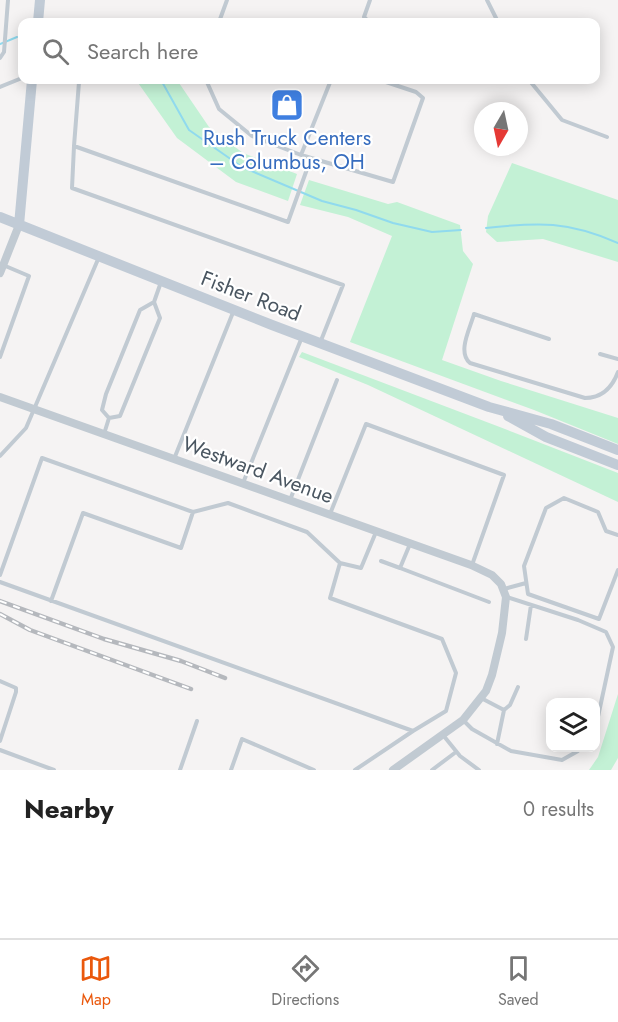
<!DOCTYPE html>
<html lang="en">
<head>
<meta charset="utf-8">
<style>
	body { margin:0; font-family:Jost,sans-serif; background:#f6f6f6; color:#222 }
	.controls { position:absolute; right:18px; bottom:18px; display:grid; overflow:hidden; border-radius:12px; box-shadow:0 3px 15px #0003 }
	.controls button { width:54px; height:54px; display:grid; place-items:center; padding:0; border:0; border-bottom:2px solid #e0e0e0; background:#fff; color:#222; font:30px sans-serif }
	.compass { position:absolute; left:474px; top:102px; width:54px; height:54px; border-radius:50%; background:#fff; box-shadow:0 3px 15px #0003; rotate:189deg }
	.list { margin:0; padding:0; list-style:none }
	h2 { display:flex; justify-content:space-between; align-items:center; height:78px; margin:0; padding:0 24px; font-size:26px }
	h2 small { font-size:20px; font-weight:400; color:#767676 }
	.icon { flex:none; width:33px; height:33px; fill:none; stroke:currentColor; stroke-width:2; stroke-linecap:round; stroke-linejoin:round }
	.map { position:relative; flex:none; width:618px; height:770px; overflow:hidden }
	.search { position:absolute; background:#fff; box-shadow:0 3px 15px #0003; left:18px; right:18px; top:18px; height:66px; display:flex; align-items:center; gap:15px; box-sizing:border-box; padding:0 21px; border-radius:12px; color:#767676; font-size:22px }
	.sheet { height:168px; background:#fff }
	nav { display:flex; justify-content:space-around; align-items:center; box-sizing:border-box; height:84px; border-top:2px solid #e0e0e0; background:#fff; font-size:16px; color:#767676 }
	nav a { display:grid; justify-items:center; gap:3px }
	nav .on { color:#ea580c }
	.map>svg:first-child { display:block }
	.green { fill:#c3f1d5 }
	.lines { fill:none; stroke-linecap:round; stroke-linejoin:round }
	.stream { stroke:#90daee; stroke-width:2 }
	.service { stroke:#c1cad2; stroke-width:4 }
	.minor { stroke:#c1cad2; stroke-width:8 }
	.secondary { stroke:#c1cbd6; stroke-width:10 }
	.rail-casing { stroke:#b5b8bd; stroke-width:4.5 }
	.rail { stroke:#fff; stroke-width:2; stroke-dasharray:7; stroke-linecap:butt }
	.labels { text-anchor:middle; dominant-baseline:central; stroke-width:4.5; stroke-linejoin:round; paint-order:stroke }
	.shop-label { font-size:21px; fill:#366cbe; stroke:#fff }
	.street-label { font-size:21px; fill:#4a5661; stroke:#fff }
</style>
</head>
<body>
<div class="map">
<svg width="618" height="770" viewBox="0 0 618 770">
	<rect width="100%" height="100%" fill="#f5f3f3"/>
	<path class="green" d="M136,80H177L209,127L243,153L297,174L288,201L236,182L177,138Z
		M512,163L618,200V262L543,239L497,242L486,232L488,216Z
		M309,180L388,204L397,202L460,225L463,251L473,264L442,360L501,381L618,418V444L534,410L350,342L392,236L348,217L300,205Z
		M302,352L505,429L618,473V502L368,385L299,357Z
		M618,694V758L611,770H589L598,757Z"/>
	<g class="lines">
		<path class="stream" d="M0,44L17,37
			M161,80L189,130L242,167L322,201L356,210L393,223L432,232L461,230
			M486,228C539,222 568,221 618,243"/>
		<path class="service" d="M487,0L498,22
			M219,22L227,0
			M369,22L364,17L370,0
			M0,58L4,52L8,0
			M206,80L219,109L252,136L301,155L393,182L423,98L416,92L380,80
			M529,80L562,120L607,137
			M79,82L74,146L288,222L311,158
			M0,87L22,78
			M74,146L72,188L343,285L320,343
			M301,155L331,80
			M154,302L140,310L106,394L102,410L109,418L120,416L160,318L154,302L161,282
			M549,339L474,314C470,329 457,352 470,363L585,398C602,398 612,388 618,372
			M600,354L618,359
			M0,357L29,276L3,265
			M104,434L109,418
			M0,456L26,428L99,257
			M174,459L234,310
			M243,483L302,337
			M290,500L337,380
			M330,514L366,424L504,475L472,565
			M618,535L606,531L598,512L564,498L546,508L524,566L528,594L599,619L618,570
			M410,544L400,568L489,602
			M381,561L400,568
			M340,563L361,568L376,532
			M0,575L42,458L193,512L228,503L307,532L340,563L330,598L442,639L456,673L446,711L413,731L0,582
			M504,589L526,583
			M507,597L578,620L606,632L613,647L596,726
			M51,601L83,513L181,548L193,512
			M526,639L531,605
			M0,681L16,688V692L0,741
			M481,698L504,710
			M463,720L472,729L511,751L562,760L578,751L580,748
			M443,735L460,756L479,770
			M497,744L504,710L510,705L518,687
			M0,750L54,770
			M180,770L197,721
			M231,770L242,739L314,770
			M355,770L413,731
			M432,770L456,752"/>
		<path class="minor" d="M0,273L19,225
			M0,397L471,565L492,575L501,584L506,597L502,633L492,675L486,691L463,720L393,770"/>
		<path class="secondary" d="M38,22L40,0
			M0,217L272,325L489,407L551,424L618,450
			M19,225L32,80
			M508,416L546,437L618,465"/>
		<g class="rail-casing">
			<path id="rail" d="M0,601L104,639L181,661L225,678
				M0,614L30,630L191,689"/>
		</g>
		<use href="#rail" class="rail"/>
	</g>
	<defs>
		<g id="shop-square" transform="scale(1.725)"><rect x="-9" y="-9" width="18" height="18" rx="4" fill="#3f7fe0" stroke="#fff"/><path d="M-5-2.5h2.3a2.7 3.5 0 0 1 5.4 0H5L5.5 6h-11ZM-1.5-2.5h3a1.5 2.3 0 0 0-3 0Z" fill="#fff"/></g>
	</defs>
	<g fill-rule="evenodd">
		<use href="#shop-square" x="287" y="105"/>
	</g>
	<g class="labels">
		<g class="shop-label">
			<text x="287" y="138">Rush Truck Centers<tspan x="287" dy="24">– Columbus, OH</tspan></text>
		</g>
		<g class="street-label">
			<text transform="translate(251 296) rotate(21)">Fisher Road</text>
			<text transform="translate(258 470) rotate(20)">Westward Avenue</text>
		</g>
	</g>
</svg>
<div class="controls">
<button><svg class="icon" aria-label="layers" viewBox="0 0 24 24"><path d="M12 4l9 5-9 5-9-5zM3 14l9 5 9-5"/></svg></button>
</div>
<svg class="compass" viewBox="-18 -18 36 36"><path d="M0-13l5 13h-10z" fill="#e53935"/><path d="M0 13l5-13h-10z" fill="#767676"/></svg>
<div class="search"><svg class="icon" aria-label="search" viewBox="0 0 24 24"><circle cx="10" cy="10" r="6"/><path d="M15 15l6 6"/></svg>Search here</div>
</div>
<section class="sheet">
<h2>Nearby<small>0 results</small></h2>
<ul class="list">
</ul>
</section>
<nav>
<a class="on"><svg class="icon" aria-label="map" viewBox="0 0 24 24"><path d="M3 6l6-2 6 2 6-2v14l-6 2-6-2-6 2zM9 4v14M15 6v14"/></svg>Map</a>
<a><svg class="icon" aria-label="directions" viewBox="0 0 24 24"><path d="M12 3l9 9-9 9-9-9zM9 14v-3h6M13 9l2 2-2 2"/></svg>Directions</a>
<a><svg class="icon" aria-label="saved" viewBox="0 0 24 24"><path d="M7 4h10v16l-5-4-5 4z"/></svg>Saved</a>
</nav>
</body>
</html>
